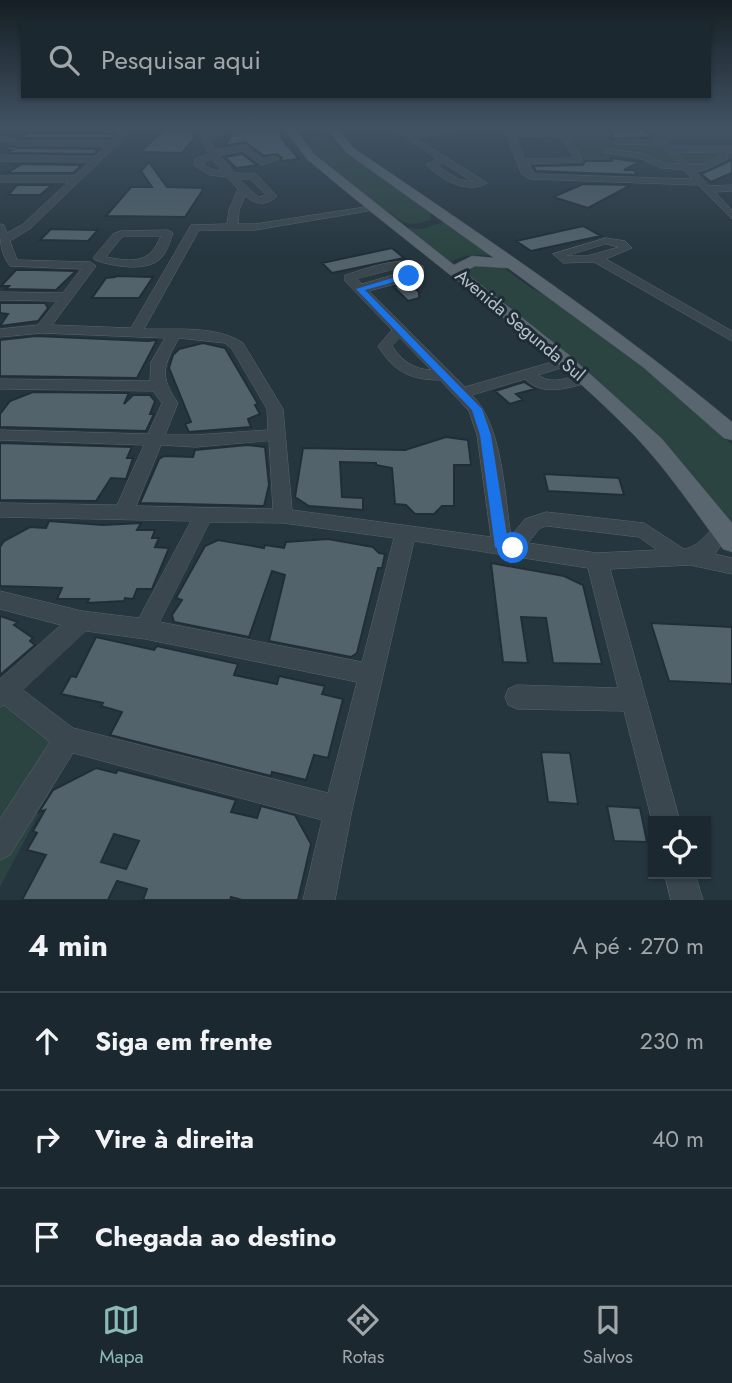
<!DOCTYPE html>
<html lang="pt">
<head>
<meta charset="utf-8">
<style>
	body { margin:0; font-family:Jost,sans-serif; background:#253037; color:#f1f3f6 }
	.controls { position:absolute; right:21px; bottom:21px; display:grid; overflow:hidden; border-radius:0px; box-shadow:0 2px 5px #0004 }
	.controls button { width:63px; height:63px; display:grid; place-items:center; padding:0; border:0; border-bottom:2px solid #3a444b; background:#1c282f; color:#f1f3f6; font:35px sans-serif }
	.stop { position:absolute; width:21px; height:21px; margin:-16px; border:5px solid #1a73e8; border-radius:50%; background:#fff }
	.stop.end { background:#1a73e8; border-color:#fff; box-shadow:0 2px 7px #0008 }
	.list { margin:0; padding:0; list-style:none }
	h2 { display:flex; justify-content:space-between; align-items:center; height:91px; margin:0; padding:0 28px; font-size:30px }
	h2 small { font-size:23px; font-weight:400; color:#a0a6aa }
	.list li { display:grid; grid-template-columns:46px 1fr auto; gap:21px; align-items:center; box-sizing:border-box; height:98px; padding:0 28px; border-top:2px solid #3a444b }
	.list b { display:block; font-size:26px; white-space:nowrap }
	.list em { font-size:23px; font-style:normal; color:#a0a6aa }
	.icon { flex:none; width:38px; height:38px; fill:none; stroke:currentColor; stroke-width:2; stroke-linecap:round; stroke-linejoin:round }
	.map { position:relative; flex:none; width:732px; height:900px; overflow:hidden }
	.search { position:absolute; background:#1c282f; box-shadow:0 2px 5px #0004; left:21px; right:21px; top:21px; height:77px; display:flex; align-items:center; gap:18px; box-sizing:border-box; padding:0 24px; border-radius:0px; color:#a0a6aa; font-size:26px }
	.sheet { height:385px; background:#1c282f }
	nav { display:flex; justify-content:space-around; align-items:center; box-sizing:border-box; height:98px; border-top:2px solid #3a444b; background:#1c282f; font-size:19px; color:#a0a6aa }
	nav a { display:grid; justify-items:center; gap:4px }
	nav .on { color:#8bbbb9 }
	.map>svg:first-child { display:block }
	.green { fill:#2b4441 }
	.building { fill:#52636c; stroke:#212e37; stroke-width:2; fill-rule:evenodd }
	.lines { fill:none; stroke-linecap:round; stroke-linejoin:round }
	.minor-casing { stroke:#58656d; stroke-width:1 }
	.major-casing { stroke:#47535c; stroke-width:1 }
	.minor { fill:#3a474f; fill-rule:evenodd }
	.major { fill:#59666f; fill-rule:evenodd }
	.route { fill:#1a73e8 }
	.labels { text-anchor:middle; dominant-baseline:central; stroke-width:6; stroke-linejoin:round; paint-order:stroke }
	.far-street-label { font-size:18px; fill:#b7c2ca; stroke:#1f2c35 }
</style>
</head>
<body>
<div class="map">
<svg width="732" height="900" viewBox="0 0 732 900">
	<rect width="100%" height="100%" fill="#26363f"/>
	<path class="green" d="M293,128H325L334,141L430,211L431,220L416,224L405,223L367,198L316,158Z
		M562,134L609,135L614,142C654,143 692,149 732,150V158L692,176C679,160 632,156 611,155L609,161L576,160Z
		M444,222L494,256C478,254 461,254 448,264L405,228L422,229Z
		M469,264L500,265L531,288L553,298L691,403L732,445V531L685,470L463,275Z
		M7,678L65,764L0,887V684Z"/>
	<path class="building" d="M164,128H188L196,136L182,153L141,152Z
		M228,128H279L282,139L299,159L280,161L282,158L277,154L264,156L245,142L225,146L232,135Z
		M608,128H643L651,137L612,139V133Z
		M29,133L114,134L110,138H21Z
		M10,146L17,148L99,149L93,154L8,153L12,150H4Z
		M242,154L257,165L236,168L225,157Z
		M611,158L640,162L624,170H634L637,175L536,171L533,166L583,165L585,161H612Z
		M732,160V172L729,174L711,182L701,174Z
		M149,162L167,187L204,188L185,217L106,216L131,187H152L141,171Z
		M10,165L12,164L82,165L73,173H7L20,165Z
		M583,184L631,185L588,208L553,197Z
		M17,185H52L40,195H8Z
		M583,226L601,236L531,251L516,241Z
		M51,229L98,230L88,241L40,240Z
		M392,248L404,258L332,273L322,263Z
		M16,270H36L76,271L56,290L6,289L9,286H1Z
		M115,277L116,276L153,277L139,298H92L106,278Z
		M409,283L419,292V298L408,301L394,287Z
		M0,303H45L48,308L38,321L0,326L8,314L0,313Z
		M36,336L148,341L157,340L137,378L0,376V340Z
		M203,343L225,348L258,404L255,405L260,414L248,419L251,427L189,432L185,424L191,422L169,368L173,355L179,349Z
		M524,382L535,389L516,394L523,400L510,404L495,391Z
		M33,392L129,393L124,404L133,395H150L155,401L150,414H154L146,431L0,427V414L10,401Z
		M446,437L468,440L471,465H454V506H442L434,514H415L406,505L395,504L392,468L376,465V463L340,462L342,497L363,498V510L309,506L295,497L303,448L405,450Z
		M0,443L132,447L127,458H133L126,479L111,478L96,501L0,500Z
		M247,445L265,447L269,485L264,506L140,503L159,459L164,456L193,457L195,450Z
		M544,474L619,478L624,495L548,491Z
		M49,521L103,525L141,523L137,530H155L152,538H159L155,547L169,548L152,589H137L133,599L125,598L124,601L87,603L89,599H57L62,588L0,586V547L4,541L30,527L46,528Z
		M328,539L373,547L379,553L385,554L382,568H378L357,653L351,657L269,641L285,575L272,571L249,637L174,622L172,615L182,600L176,598L205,546L218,540L264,548L265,545L284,548L286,542Z
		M491,563L564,576L583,585L602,664L553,663L546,618L521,617L528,663L503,662Z
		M0,616L18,622L14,625L33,638L30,641L35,645L0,675Z
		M651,623L732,627V684L669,681Z
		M96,637L154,650L157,646L238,664L234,675L277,684L279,676L325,686L322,694L343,699L328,758L314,755L306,780L272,772L271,776L110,735L122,712L101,706L103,703L61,694L71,676L76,677Z
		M541,752L570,753L578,804L548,802Z
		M96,768L116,773L118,770L236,800L231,812L257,818L261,806L295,815L311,844L298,900H242L231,897L230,900H143L147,889L117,881L108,900H22L46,855L27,850L37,833L33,831L45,810L39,812L53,790ZM114,834L139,841L126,869L101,862Z
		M607,806L640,808L647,842L614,841Z"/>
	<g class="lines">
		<g class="minor-casing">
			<path id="minor" d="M21,128H134L31,228L10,241L17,260L90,262L96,266L52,325L131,328L191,225L227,224L229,210L238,189L227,177L209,175L194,165L195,159L209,154L201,139L203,128H211L210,134L218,131L215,128H224L228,132L209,139L215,150L245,145L263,159L275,156L279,159L261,165L243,151L219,155L235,173L256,174L277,196C267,206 256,205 245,196L239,210L238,224H255L378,205V209L374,210L255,230H199L144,329C175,330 216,325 243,343L283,409L292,510L491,537L477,435L469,411L440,380C410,380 393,371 378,346L392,330L345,281V275C370,268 397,255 423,266V272L413,279L369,291L465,387L566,358L573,362L571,365L538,375C556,388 572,372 590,376L593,379L590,382C568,388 543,397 525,379L472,395C503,426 504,494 511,536L525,519L546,512L644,523L684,549C705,545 706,528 723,523L732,528L715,554L732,558V574L690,565L610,569L680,821H653V825L624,711L517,709L508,705L505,697L508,689L517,685L618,688L588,568L414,541L352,810L335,900H303L322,820L73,753L10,855L0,860V819L50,742L4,705L0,707V679L61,625L0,609V591L82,611L139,618L191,521L0,517V503L117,505L144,445L0,440V430L148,434L162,403L153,391L0,389V379L150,381L151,362L165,338L42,333L0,337V329L38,325L57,301L0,300V292L63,293L81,269L10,266C0,253 0,240 0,224L4,225L7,233L23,224L68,182H0V176H74L89,162L0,161V155L94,157L106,146L17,145L0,140V135L18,141H111L121,132L25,130ZM212,159L222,171L214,170L202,164ZM239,179H250L266,195L259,197ZM395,269L410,270L362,284L357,279ZM179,338L225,343L232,349L267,409L268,430L195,435H165L178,403C159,376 163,366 179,338ZM400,338L431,370C413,369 402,361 392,346ZM269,441L273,509L136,506L161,445L195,447ZM210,522L283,523L394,538L362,662L160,622ZM547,526L639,537L657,550L597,553L528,543L539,529ZM86,631L145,639L357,682L328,793L73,728L23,690Z
				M391,128H400L410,134L458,128L455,132L416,138L487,183C467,195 441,179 426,165L437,159ZM443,163L473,182L458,179L437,166Z
				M504,128H512L513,132L600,133L597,128H605L610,135L606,137H569L583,162L528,164L535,174L692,179L684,170L662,168L638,158L603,152L607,149L640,153L664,163L679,164L662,145L616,144L612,142L616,140H657L646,128H654L660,134L732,135V139H664L672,146L732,147V153L727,152V159L705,170L695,171L709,186L732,185V191L715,192L732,210V219L698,185L530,179L522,174ZM516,136L561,137L574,158L525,159ZM677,152H719V156L700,165H690Z
				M121,231L168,230L173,233C170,241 167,252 161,258C147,273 111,266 95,260L93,258L113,234ZM126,236H161C149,264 134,262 106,257L121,238Z
				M606,238L625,241L632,248L606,259L732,331V341L594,262L563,263L553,254ZM606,244L619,247L587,256H566Z
				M665,874H695L703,900H671Z"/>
		</g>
		<g class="major-casing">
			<path id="major" d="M284,128H294L315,155L454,265L472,256L494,258L347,153L326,128H336L355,149C483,236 612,322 732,422V440L724,438L643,367L508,268L475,266L466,271L467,274L569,355L662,439L732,523V552L723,549C695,511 668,471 635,436C535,334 416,252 307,159Z"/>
		</g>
		<use href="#minor" class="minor"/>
		<use href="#major" class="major"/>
	</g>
	<linearGradient id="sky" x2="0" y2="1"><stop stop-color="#151e23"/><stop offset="0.5" stop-color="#415263"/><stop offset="1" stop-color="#415263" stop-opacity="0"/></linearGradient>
	<rect width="732" height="254" fill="url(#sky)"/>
	<path class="route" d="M409,273L412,277L365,290L482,409L491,435L508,542L518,544V552H502L495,547L480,435L472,410L356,289Z"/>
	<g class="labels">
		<g class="far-street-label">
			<text transform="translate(520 325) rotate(40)">Avenida Segunda Sul</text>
		</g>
	</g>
</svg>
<div class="controls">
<button><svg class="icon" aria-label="locate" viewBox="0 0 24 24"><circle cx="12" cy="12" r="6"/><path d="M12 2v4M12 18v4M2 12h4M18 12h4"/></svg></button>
</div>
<div class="stop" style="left:513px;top:548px"></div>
<div class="stop end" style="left:409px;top:276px"></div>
<div class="search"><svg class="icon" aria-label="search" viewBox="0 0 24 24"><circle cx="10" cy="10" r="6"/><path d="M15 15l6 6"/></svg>Pesquisar aqui</div>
</div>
<section class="sheet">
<h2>4 min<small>A pé · 270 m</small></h2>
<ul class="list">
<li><svg class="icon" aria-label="ahead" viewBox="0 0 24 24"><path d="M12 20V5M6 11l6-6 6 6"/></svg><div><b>Siga em frente</b></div><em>230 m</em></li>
<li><svg class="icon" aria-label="right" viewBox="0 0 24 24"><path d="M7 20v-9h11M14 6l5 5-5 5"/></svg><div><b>Vire à direita</b></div><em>40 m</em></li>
<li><svg class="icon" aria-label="arrive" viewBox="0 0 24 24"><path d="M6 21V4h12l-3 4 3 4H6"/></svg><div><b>Chegada ao destino</b></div></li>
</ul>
</section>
<nav>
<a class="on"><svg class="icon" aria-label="map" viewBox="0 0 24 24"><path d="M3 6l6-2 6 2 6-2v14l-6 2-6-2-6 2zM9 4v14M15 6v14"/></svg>Mapa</a>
<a><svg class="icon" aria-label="directions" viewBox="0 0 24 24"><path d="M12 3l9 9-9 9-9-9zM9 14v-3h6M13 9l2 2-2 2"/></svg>Rotas</a>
<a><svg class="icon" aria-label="saved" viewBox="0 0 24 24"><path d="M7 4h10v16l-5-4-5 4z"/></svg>Salvos</a>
</nav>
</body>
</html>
